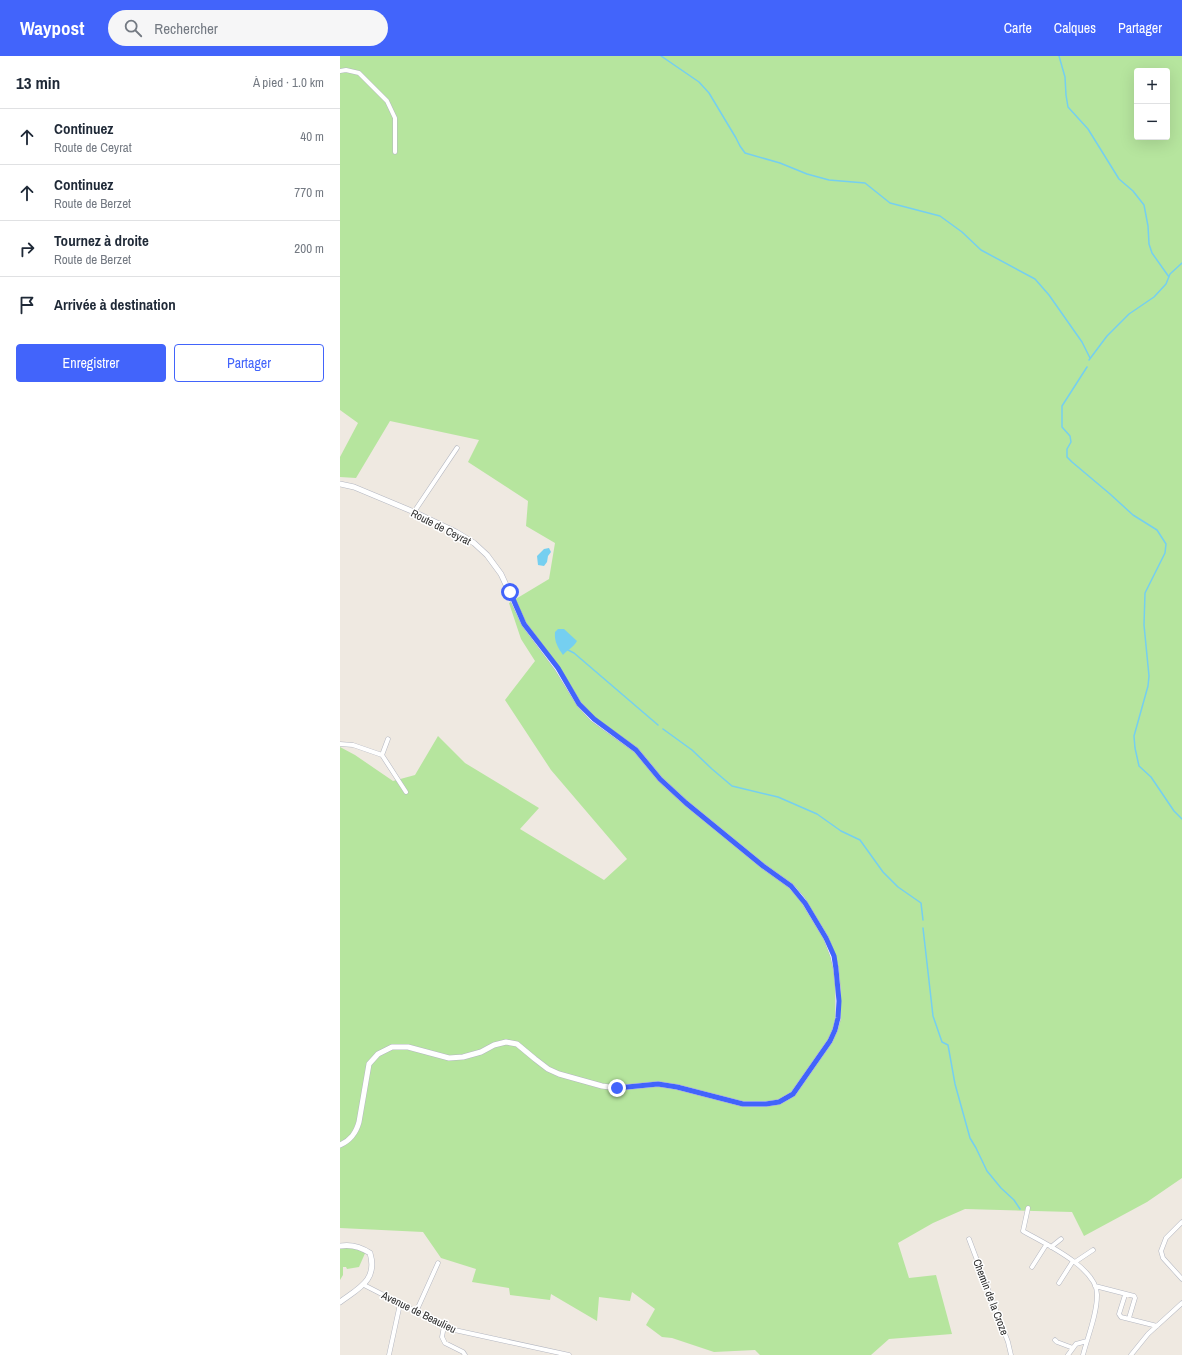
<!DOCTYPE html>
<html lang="fr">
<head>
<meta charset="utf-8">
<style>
	body { margin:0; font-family:"Archivo Narrow",sans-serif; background:#f6f6f7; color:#1f2937 }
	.controls { position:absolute; right:12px; top:12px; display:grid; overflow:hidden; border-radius:4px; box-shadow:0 4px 16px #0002 }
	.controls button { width:36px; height:36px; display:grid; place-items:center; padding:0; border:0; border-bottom:1px solid #e0e1e3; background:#fff; color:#1f2937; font:20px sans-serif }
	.stop { position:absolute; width:12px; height:12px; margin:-9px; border:3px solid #4264fb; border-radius:50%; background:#fff }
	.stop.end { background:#4264fb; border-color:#fff; box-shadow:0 1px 4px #0008 }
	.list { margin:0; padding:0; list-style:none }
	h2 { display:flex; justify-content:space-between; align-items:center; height:52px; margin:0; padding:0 16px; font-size:17px }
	h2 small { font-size:13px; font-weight:400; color:#747a83 }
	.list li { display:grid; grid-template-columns:26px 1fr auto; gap:12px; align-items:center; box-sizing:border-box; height:56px; padding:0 16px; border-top:1px solid #e0e1e3 }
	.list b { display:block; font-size:15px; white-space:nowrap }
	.list p { margin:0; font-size:13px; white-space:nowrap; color:#747a83 }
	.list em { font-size:13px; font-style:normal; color:#747a83 }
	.actions { display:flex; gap:8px; padding:12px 16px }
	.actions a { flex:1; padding:9px 0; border:1px solid #4264fb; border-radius:4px; text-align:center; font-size:14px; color:#4264fb }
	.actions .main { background:#4264fb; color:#fff }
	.icon { flex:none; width:22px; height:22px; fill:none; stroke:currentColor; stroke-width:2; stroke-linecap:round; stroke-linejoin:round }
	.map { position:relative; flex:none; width:842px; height:1299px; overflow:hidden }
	header { display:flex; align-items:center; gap:24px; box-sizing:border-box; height:56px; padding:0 20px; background:#4264fb; color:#fff }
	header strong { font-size:19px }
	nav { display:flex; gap:22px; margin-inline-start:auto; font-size:14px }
	.search { width:280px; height:36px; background:#f6f6f7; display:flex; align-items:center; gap:10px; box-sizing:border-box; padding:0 14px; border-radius:22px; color:#747a83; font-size:15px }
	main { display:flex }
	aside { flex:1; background:#fff }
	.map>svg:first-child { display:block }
	.green { fill:#b6e59e; fill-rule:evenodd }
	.water { fill:#75cff0 }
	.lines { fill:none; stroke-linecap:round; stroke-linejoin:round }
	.stream { stroke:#75cff0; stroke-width:1.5 }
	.minor-casing { stroke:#b4b7c1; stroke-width:5 }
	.tertiary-casing { stroke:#b4b7c1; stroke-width:6 }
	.minor { stroke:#fff; stroke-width:4 }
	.tertiary { stroke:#fff; stroke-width:5 }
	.route { stroke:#4264fb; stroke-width:5 }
	.labels { text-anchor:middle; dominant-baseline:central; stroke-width:3; stroke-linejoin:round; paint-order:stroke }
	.street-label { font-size:11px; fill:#2e2e2e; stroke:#fff }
</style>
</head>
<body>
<header>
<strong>Waypost</strong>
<div class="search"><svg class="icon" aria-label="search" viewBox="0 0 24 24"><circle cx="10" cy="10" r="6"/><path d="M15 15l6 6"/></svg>Rechercher</div>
<nav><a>Carte</a><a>Calques</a><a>Partager</a></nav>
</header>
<main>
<aside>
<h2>13 min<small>À pied · 1.0 km</small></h2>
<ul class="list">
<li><svg class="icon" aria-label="ahead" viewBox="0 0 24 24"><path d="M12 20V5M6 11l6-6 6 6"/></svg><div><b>Continuez</b><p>Route de Ceyrat</p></div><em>40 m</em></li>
<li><svg class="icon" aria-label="ahead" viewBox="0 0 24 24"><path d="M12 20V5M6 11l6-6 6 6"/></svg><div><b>Continuez</b><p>Route de Berzet</p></div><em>770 m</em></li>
<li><svg class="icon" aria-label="right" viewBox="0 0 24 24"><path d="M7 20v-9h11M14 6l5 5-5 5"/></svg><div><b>Tournez à droite</b><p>Route de Berzet</p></div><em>200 m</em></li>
<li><svg class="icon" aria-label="arrive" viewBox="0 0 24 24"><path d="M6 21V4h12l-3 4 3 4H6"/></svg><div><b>Arrivée à destination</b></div></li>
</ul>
<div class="actions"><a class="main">Enregistrer</a><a>Partager</a></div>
</aside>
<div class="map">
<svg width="842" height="1299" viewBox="0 0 842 1299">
	<rect width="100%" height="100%" fill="#efe9e1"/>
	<path class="green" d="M0,0H842V1122L807,1146L744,1180L732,1156L625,1153L593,1167L558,1187L569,1222L596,1219L612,1278L549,1283L531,1299H420L415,1294L374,1296L332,1282L322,1281L306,1269L315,1253L292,1236L290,1245L259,1241L257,1265L211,1238L210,1244L170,1239L169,1232L132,1226L136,1213L101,1202L83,1176L0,1172V691L15,699L53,725L75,719L98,680L125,707L199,752L180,773L264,824L287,803L211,714L165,644L195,605L181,583L169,547L209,523L215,487L186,470L188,445L128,406L139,384L50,365L16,422L0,421V401L18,367L0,354ZM797,15H827V81H797Z
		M0,1190L26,1195L19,1211L7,1213L6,1211H3V1219L0,1224Z"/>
	<path class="water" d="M209,492L211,496L208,500L207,506L204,510L198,509L197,500L204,493Z
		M218,573H224L237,585C234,591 227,594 223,599C218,592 214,585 215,576Z"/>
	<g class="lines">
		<path class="stream" d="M321,0L359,26L369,37L396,82L400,90L405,97L440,107L467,118L489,124L525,127L550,147L600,160L622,176L641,194L695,223L709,239L742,286L750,302
			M719,0L725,21L726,39L728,51L748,73L779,123L793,135L804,149L808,170L809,188L812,197L829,221
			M749,304L767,280L789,258L814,241L826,228L830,218L842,207
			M747,311L722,350V371L730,380L731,386L727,393V401L732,406L770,438L793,459L817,474L826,488L825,497L805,537L804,569L809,620L808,630L794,680L795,692L799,710L811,721L834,755L842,763
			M228,594L234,597L318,669
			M323,673L352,694L372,713L392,730L438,741L477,758L501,775L520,784L543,816L558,831L581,847L583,864
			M583,872L593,960L602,986L608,989L615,1028L630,1082L636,1092L647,1115L661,1132L674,1144L680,1153"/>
		<g class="minor-casing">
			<path id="minor" d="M0,15L6,14L19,17L47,45L55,62V96
				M74,456L117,392
				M0,688L13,689L42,699L66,736
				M42,699L48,683
				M688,1152L683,1175C704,1187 758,1212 757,1239C757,1259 748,1279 743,1299
				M842,1166L826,1182L821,1195L823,1202L842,1223
				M629,1183L668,1286L671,1299
				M711,1191L721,1183
				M735,1206L753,1194
				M692,1211L706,1189
				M719,1227L733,1205
				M24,1229L110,1273L229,1299
				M755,1230L794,1240L795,1242L789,1262
				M785,1239L779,1258L781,1261L817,1270
				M76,1256L98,1207
				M104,1270L102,1281L105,1287L123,1296L125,1299
				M715,1284L717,1286L733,1292
				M49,1299L60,1248
				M728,1299L736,1288L747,1285
				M791,1299L808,1278L842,1247"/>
		</g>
		<g class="tertiary-casing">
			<path id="tertiary" d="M0,428L14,431L74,456L116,476L134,487L147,499L161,518L184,568L217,612L239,648L253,663L296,694L320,723L346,747L423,810L451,830L463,844L486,882L493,900L496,913L498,933V963L495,974L490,985L453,1038L439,1046L426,1048H403L337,1031L318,1028L277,1032L262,1030L219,1018L208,1013L195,1003L177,988L166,986L154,989L141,996L123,1001L109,1002L68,991H52L38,998L29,1008L19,1066C16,1077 11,1084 0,1089
				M0,1190C11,1188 21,1191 30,1197C38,1224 19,1232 0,1246"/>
		</g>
		<use href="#minor" class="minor"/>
		<use href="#tertiary" class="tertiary"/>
	</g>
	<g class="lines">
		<path class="route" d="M170,536L184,568L218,612L239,648L254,663L296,694L320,723L346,747L423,810L451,830L465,847L486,882L494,900L496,913L499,945L498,962L495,974L490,985L453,1038L439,1046L426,1048H403L337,1031L318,1028L277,1032"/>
	</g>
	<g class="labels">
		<g class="street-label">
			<text transform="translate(101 471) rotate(27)">Route de Ceyrat</text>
			<text transform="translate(651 1241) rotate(69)">Chemin de la Croze</text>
			<text transform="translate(79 1256) rotate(26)">Avenue de Beaulieu</text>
		</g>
	</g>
</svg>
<div class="controls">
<button>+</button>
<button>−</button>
</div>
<div class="stop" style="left:170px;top:536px"></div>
<div class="stop end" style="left:277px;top:1032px"></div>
</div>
</main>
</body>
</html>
